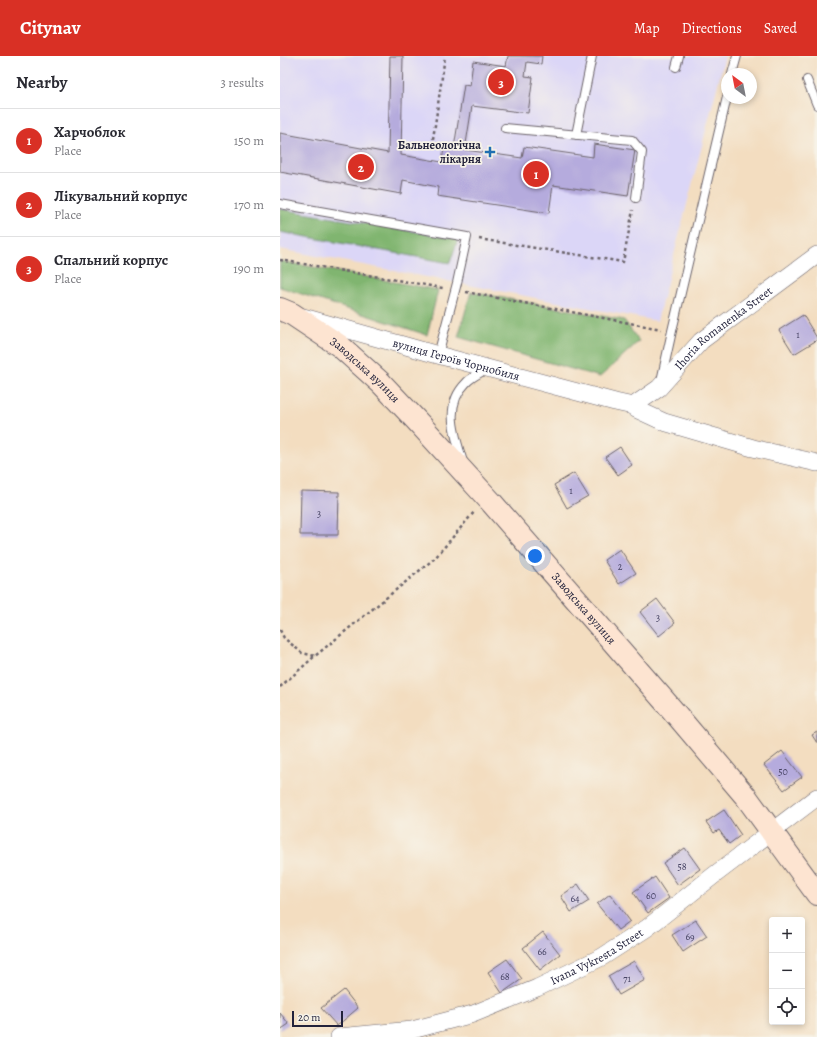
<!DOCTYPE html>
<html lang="en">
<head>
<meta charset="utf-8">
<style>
	body { margin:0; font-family:Alegreya,serif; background:#f2f2f3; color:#2b2b33 }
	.controls { position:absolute; right:12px; bottom:12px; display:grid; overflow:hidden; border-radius:4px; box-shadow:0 2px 6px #0003 }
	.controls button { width:36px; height:36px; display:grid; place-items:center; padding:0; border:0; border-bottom:1px solid #e1e1e2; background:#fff; color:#2b2b33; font:20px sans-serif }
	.compass { position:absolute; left:441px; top:12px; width:36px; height:36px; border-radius:50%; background:#fff; box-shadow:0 2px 6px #0003; rotate:328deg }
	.scale { position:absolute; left:12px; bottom:10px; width:51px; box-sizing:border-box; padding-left:4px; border:2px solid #22223b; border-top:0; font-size:11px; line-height:14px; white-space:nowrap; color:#22223b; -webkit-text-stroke:3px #f7f3e8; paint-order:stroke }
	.you { position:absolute; left:255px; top:500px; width:14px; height:14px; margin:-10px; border:3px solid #fff; border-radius:50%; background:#1a73e8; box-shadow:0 0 0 6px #1a73e833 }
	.badge { display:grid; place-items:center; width:26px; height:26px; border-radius:50%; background:#d93025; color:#fff; font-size:13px; font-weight:700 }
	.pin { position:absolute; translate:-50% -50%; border:2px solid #fff; box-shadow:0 1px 4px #0006 }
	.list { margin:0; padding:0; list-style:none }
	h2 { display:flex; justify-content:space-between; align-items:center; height:52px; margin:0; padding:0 16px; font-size:17px }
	h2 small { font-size:13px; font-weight:400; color:#7c7c81 }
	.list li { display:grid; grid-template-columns:26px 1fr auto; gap:12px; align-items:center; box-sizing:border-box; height:64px; padding:0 16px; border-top:1px solid #e1e1e2 }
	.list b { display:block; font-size:15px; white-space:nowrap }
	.list p { margin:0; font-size:13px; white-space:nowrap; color:#7c7c81 }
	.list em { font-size:13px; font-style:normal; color:#7c7c81 }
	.icon { flex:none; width:22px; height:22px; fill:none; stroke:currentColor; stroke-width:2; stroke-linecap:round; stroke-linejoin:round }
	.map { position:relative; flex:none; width:537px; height:981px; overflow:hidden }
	header { display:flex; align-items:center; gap:24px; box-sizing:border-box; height:56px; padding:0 20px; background:#d93025; color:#fff }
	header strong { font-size:19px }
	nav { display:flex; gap:22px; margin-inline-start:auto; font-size:14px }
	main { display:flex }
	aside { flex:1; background:#fff }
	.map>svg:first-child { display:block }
	.built { fill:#dbd6f7 }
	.forest { fill:#80b570; stroke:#516c56 }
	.building { fill:#b5abdd }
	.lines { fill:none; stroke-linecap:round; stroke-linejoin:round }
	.lane-casing { stroke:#6b636a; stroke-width:10 }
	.street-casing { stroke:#6b636a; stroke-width:18 }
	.secondary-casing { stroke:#6b636a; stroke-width:24 }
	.path { stroke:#6b636a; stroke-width:2.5; stroke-dasharray:3 3; stroke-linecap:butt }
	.lane { stroke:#fff; stroke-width:8 }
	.street { stroke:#fff; stroke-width:17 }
	.secondary { stroke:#fde4d1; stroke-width:22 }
	.poi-dot { fill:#1f6fb2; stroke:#f7f3e8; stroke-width:1.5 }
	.labels { text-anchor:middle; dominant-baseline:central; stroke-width:3.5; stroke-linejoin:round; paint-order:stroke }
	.number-label { font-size:10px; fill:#474464 }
	.poi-label { font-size:12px; font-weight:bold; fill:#22223b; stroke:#f7f3e8; text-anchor:end }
	.street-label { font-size:12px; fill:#22223b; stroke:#f7f3e8 }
</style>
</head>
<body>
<header>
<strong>Citynav</strong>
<nav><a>Map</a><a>Directions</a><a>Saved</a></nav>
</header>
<main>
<aside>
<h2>Nearby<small>3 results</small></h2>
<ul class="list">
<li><span class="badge">1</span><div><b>Харчоблок</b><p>Place</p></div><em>150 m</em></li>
<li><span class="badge">2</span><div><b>Лікувальний корпус</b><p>Place</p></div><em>170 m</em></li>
<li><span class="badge">3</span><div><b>Спальний корпус</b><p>Place</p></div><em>190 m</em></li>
</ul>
</aside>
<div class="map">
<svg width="537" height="981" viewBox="0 0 537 981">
	<rect width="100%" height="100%" fill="#f7f3e8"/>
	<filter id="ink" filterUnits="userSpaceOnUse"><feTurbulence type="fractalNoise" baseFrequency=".025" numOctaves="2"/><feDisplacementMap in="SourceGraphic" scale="8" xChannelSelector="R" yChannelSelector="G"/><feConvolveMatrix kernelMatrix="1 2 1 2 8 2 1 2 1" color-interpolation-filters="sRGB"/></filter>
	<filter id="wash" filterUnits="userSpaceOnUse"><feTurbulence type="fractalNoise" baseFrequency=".012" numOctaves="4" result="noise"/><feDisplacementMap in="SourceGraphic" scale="16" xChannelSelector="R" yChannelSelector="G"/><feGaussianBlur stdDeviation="0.9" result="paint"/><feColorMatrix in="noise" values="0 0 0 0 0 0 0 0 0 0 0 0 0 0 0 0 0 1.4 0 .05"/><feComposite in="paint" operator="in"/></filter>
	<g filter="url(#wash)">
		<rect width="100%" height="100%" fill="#f3ddc0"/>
		<path class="built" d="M0,0H445L377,265L0,193Z"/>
		<path class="forest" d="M0,153L178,183L170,207L0,176Z
			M0,205L158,234L147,279L0,231Z
			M191,236L344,264L359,285L320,321L178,281Z"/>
		<g id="blocks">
			<path class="building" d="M110,0H123L121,99L162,106L164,91L174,92L184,29L190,30L193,5L226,10L228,0H262L261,8L247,6L245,20L253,21L248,57L192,50L185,94L242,102L244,91L313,101L314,88L355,94L348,140L273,129L269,157L157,140L158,131L123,124L121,138L0,116V77L108,97Z
				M523,259L537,282V284L514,298L499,274Z
				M340,391L352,409L338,419L325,401Z
				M294,417L308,440L287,452L274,429Z
				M21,435L59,436L58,479H20Z
				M340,493L356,517L339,528L324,504Z
				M377,543L395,567L379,580L360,556Z
				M537,676V687L532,679Z
				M502,695L522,721L504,734L484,709Z
				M444,754L461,779L449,788L439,774L434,777L426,766Z
				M405,792L420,813L398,829L383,807Z
				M375,821L389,842L368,857L353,836Z
				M298,828L309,845L291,856L281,840Z
				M330,838L350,865L338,874L317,848Z
				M416,864L427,880L403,896L392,879Z
				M263,876L280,898L260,914L243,892Z
				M227,903L242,923L222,937L208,916Z
				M354,905L365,924L339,939L328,920Z
				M64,934L78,952L57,970L41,952Z
				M0,957L9,968L0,974Z"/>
		</g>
	</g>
	<g filter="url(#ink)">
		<use href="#blocks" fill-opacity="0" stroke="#6b636a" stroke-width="1"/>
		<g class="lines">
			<g class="lane-casing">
				<path id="lane" d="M396,11L399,0
					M452,18L457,0
					M527,24L537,49
					M225,72L352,84L362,96L356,142
					M296,79L312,0
					M0,148L187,181L177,227L158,299
					M381,325L392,275L447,41
					M183,406C175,379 163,350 186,327C191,321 199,318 206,313"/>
			</g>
			<g class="street-casing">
				<g id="street">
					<path id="s1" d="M23,261L158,299L335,346L353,350"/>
					<path id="s2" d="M353,350L379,332L421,285L537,199"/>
					<path d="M353,350L356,353L384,366L473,392L537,407"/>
					<path id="s3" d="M59,981L132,974L193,958L257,932L322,901L367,872L433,820L537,741"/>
				</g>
			</g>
			<g class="secondary-casing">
				<g id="secondary">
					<path id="s4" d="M0,253L12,258L60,290L101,327L136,364L212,447L395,657L467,742L537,838"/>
				</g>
			</g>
			<path class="path" d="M153,83L165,0
				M199,183L343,206L353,154
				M0,204L163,232
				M186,236L381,273
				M0,574L4,582L22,597L35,600
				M0,631L35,600L155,502L195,455"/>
			<use href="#lane" class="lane"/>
			<use href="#street" class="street"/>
			<use href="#secondary" class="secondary"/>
		</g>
	</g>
	<path class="poi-dot" d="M208 90h4v4h4v4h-4v4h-4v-4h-4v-4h4z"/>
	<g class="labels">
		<g class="number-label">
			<text x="518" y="278">1</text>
			<text x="291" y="434">1</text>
			<text x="39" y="457">3</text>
			<text x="340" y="510">2</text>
			<text x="378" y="561">3</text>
			<text x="503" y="715">50</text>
			<text x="402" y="810">58</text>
			<text x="371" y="839">60</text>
			<text x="295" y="842">64</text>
			<text x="410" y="880">69</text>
			<text x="262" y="895">66</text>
			<text x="225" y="920">68</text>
			<text x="347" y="922">71</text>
		</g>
		<g class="poi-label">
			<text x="201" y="89">Бальнеологічна<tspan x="201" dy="14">лікарня</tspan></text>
		</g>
		<g class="street-label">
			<text stroke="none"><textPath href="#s2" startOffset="120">Ihoria Romanenka Street</textPath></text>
			<text stroke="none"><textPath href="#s1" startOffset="159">вулиця Героїв Чорнобиля</textPath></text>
			<text stroke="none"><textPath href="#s4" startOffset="105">Заводська вулиця</textPath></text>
			<text stroke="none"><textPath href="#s4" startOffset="429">Заводська вулиця</textPath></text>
			<text stroke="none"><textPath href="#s3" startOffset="273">Ivana Vykresta Street</textPath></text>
		</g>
	</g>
</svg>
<div class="controls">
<button>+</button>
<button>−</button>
<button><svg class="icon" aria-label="locate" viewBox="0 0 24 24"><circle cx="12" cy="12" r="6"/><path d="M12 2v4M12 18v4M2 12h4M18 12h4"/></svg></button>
</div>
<svg class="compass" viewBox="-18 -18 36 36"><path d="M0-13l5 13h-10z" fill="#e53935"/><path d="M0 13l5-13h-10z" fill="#7c7c81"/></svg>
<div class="scale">20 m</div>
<div class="you"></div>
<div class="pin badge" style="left:256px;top:118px">1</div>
<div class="pin badge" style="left:81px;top:111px">2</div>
<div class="pin badge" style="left:221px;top:26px">3</div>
</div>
</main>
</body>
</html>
